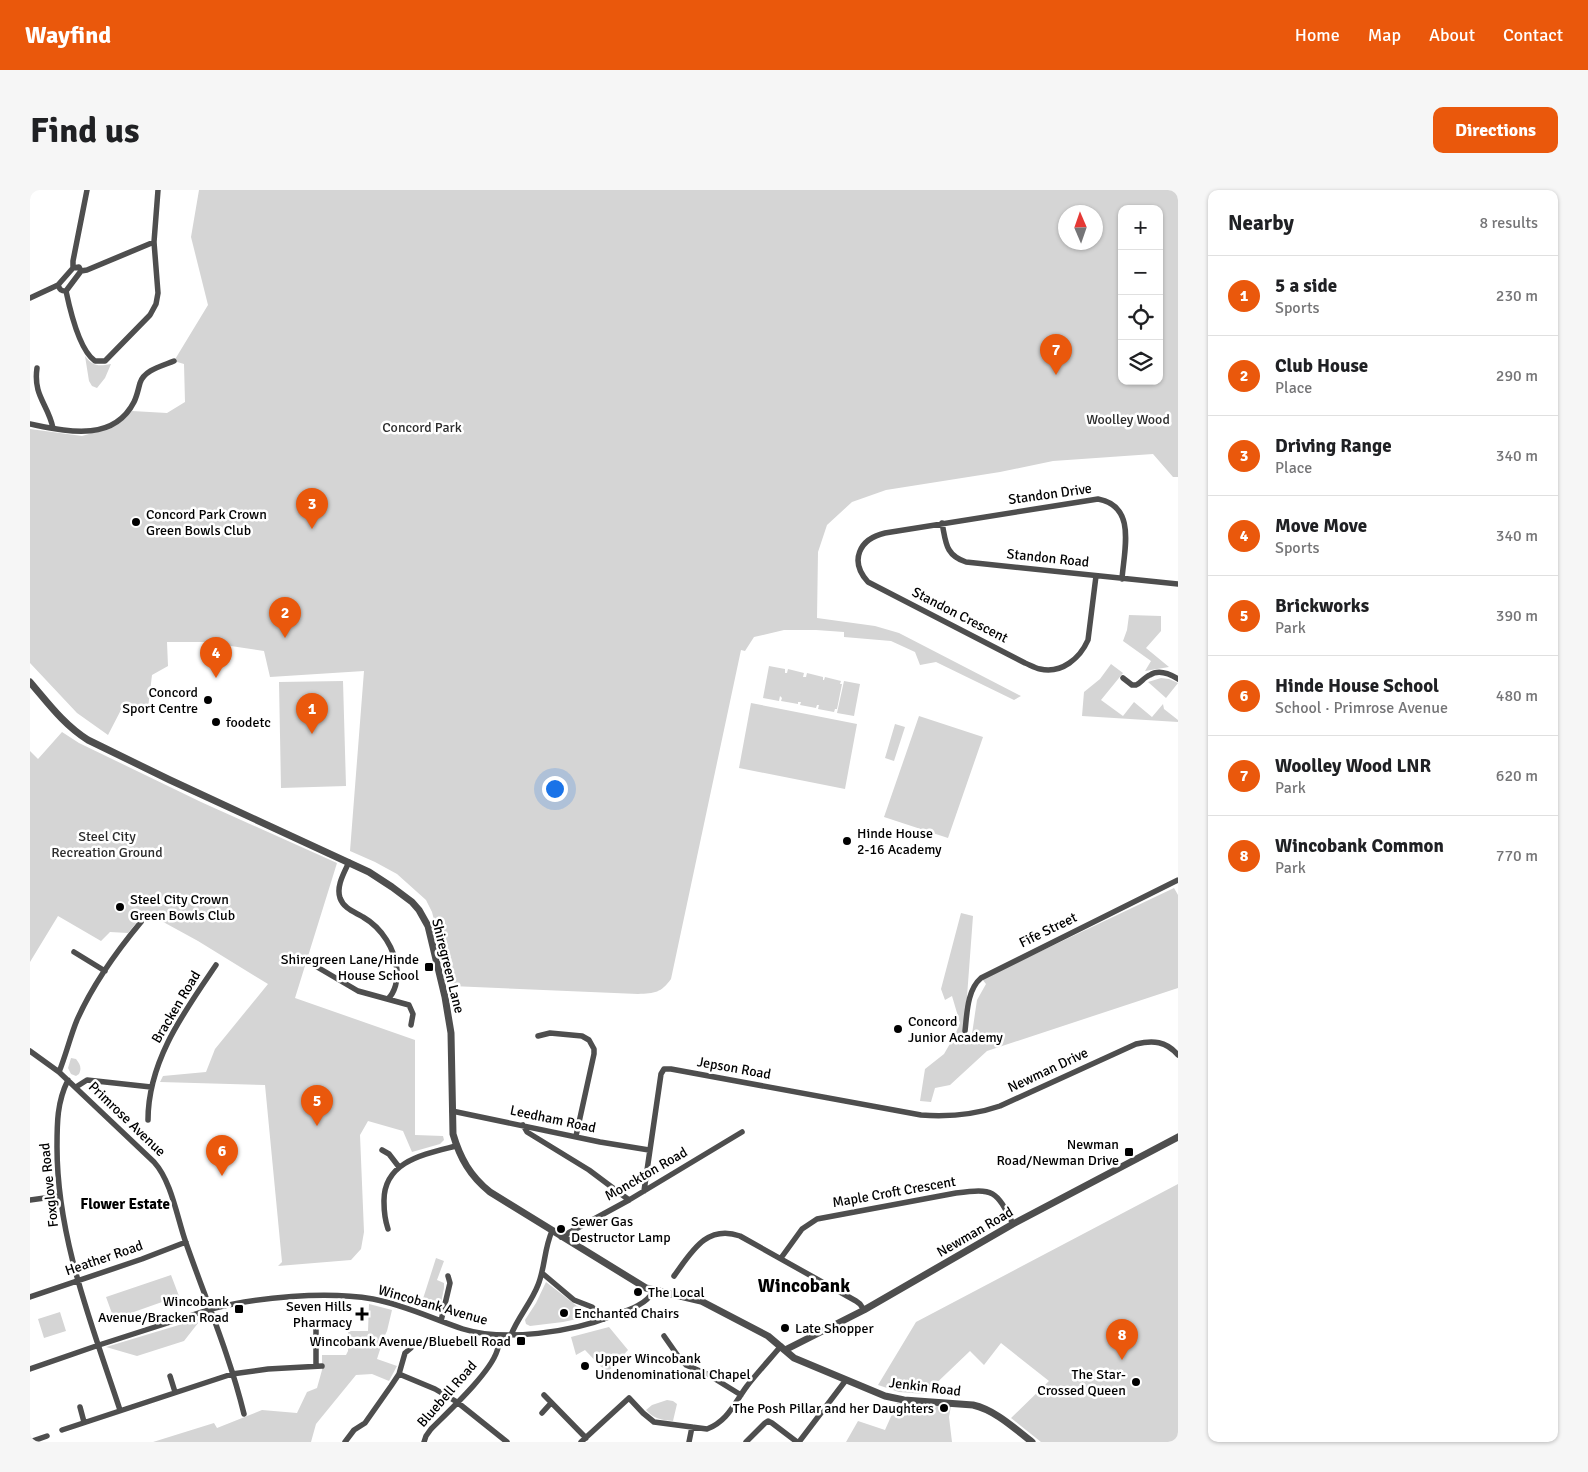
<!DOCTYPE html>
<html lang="en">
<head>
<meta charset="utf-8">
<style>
	body { margin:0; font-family:Signika,sans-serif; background:#f6f6f6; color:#202124 }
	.controls { position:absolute; right:15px; top:15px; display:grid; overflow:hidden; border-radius:10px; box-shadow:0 1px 4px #0004 }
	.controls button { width:45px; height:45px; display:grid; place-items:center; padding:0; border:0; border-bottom:1px solid #e0e0e0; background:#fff; color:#202124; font:25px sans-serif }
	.compass { position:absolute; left:1028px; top:15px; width:45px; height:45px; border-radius:50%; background:#fff; box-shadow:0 1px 4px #0004; rotate:358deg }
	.you { position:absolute; left:524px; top:598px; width:18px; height:18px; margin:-12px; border:4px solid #fff; border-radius:50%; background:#1a73e8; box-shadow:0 0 0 8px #1a73e833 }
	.badge { display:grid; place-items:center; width:32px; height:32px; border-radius:50%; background:#ea580c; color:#fff; font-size:16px; font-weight:700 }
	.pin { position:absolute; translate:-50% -41px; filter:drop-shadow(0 1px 2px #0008) }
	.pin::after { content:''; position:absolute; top:26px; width:18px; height:15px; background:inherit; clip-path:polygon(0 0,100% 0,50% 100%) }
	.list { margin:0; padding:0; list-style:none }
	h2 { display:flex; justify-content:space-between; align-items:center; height:65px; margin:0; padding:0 20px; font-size:21px }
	h2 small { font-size:16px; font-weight:400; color:#757577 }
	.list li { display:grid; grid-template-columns:32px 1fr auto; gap:15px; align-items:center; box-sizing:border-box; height:80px; padding:0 20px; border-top:1px solid #e0e0e0 }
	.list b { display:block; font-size:19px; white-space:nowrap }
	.list p { margin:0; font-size:16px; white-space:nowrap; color:#757577 }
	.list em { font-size:16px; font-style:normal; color:#757577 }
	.icon { flex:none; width:28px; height:28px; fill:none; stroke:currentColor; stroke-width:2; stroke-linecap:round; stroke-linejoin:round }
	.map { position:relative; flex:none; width:1148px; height:1252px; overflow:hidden; border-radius:10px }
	header { display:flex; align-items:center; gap:30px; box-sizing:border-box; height:70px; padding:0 25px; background:#ea580c; color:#fff }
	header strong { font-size:24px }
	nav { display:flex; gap:28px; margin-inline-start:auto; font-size:18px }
	.intro { display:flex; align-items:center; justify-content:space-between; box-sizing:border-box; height:120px; padding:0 30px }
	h1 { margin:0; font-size:35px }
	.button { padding:12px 22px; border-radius:10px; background:#ea580c; color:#fff; font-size:18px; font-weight:700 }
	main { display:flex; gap:30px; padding:0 30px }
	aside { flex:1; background:#fff; border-radius:10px; box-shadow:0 1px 4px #0004 }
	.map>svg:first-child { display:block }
	.green { fill:#d5d5d5; fill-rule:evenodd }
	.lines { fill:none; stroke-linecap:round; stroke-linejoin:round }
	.minor { stroke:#4e4e4e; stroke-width:5.5 }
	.tertiary { stroke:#4e4e4e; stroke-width:7 }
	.poi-dot { fill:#000; stroke:#fff; stroke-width:2 }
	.labels { text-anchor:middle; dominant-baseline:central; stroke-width:5; stroke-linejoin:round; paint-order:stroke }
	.park-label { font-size:14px; fill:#2c2c2c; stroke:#fff }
	.street-label { font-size:14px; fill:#000; stroke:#fff }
	.poi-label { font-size:14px; fill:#000; stroke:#fff; text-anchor:start }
	.neighbourhood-label { font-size:15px; font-weight:bold; fill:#000; stroke:#fff }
	.district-label { font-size:19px; font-weight:bold; fill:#000; stroke:#fff }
</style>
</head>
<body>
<header>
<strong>Wayfind</strong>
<nav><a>Home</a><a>Map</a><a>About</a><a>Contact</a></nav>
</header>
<div class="intro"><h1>Find us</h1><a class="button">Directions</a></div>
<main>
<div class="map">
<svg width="1148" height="1252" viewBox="0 0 1148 1252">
	<rect width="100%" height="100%" fill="#fff"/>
	<path class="green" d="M169,0H1148V287H1143L1123,264L1023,271L970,282L856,300L822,312L797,335L788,362L787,428L845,436L869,443L991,506L984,510L906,472L890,475L885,462L861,451L814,447V442L786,440H754L724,447L715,461L711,460L641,789C631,803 625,803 608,804L421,796L402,722L396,710L367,684L345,672L320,661L334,481L240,487L234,461L174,452H137L138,476L122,485L118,518L93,516L78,545L47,523L0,473V239L52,246L80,238L102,221L137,223L155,212L154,174L144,171L178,115L161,47ZM1092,19H1129V191H1092ZM1036,22H1066V52H1036Z
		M55,166C63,177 69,176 81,174L75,188L67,198L62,196L59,191Z
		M1099,425L1131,426V441L1116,458L1139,477L1115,481L1121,471L1093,451L1097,440Z
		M1081,474L1093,483L1071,510L1093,526L1104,512L1122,527L1133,514L1134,519L1148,530V532L1052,526L1054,502L1070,489Z
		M739,476L755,479V483H757L758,479L774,483L773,487H776L777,483L793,487V490H794L795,487L811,491L810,494H812L807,519H805L804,522L788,519L789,515H787L786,518L770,515L771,512H768V514L751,511L752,508L750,506L749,511L733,508Z
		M1131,488L1139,489L1148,493L1136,508L1118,492Z
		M313,491L316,596L251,598L249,492Z
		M814,491L830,494L824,526L807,523Z
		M721,513L827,534L815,599L709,578Z
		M889,526L953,547L918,648L854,627Z
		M865,534L875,537L864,571L855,568Z
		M32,542L49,553L171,612L307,673L265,808L385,850V945L413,946L414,950L410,954L382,962L373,941L338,931L330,945L334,1042L331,1059L321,1070L248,1076L252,1072L235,895L130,892L133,886L176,882L185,859L238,794L168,751L115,722L98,743L80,742L71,751L28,726L0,772V561L8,569Z
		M1144,698L1148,705V798L957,861L920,895L905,898L901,912L890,911L895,879L914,864L925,845L930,833L922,806L915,810L911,799L931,723L943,726L934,847L942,844L947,810L956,794L952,789Z
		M41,868L46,869C50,874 52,878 49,884L46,886L41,884L38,878Z
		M1148,994V1252H1011L981,1228L1019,1191L971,1153L954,1175L940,1161L895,1204L869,1202L848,1195L886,1132Z
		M406,1068L414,1071L407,1090L414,1093V1098L410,1118L407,1119L391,1115Z
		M141,1085L149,1106L84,1129L76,1107Z
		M516,1092L547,1116L560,1123L561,1126L533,1132L500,1136L496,1134L495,1130L506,1113Z
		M339,1114L362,1120L357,1141L354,1147L347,1169L367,1176L359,1191L342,1184L326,1185L286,1234L281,1252H123L184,1233L187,1238L232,1220L267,1223L277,1202L287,1198L292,1180V1165H316L318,1161V1141H338Z
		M30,1122L36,1141L14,1148L8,1129Z
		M172,1128L154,1151L107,1166L76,1157Z
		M579,1137L598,1160L577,1183L555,1160L546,1165L541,1147Z
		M637,1210L643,1211L647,1214L643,1231C632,1230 624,1229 616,1220L622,1215Z
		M867,1213L921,1216L919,1227L922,1252H816L828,1231L855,1240Z"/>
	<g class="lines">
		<path class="minor" d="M43,78V71L57,0
			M51,81L57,80L124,52
			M36,101C40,120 49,160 65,171H75L120,125L126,114L128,103L124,52L128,0
			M0,108L28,95L43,78L49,77L51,81L36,101C31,101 30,100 28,95
			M7,178C3,206 18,214 23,238
			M0,234C36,241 83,253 104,212C107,206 108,200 110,193C114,180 132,176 144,171
			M912,333C916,352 915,365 936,372L1148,394
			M1066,386L1058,450C1050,468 1032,484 1010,479C1005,478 1000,475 995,473L838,392C819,371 829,349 855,343L1068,309C1107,316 1094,360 1092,389
			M1093,488L1102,495H1106C1111,493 1114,487 1120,485C1129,479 1140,484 1148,489
			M319,672C314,683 306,696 310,708C314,719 325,722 333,727C352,738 365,759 367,780C368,790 365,802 358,809
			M44,762L75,781
			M282,774L328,801L379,815L383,824L381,835
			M935,841C937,824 937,800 951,788L1148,690
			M508,846L520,843L552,846L559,850L564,859V864L546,946
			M0,861L29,882L124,972C142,992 147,1028 156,1053C176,1110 200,1166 214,1224
			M29,882C36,865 40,847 47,830C63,794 86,762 111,732
			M38,890C27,912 27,933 27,957C27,1048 62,1135 90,1220
			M46,897L57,890L121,897
			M422,921L570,952L619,960
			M118,930C118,871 154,822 186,775
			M493,935L497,942L559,980L599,1010
			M352,960L359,964L369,977
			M614,1001L631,884L634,879H641L891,925C919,927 944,925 970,916L1106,854C1123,850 1136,851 1148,865
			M0,1010L29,1006
			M358,1039C355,1030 354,1021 354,1012C353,971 395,964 426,956
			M531,1047L599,1010L712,942
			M751,1068L772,1039L787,1029L926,1003C964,998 966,1000 983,1034
			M512,1083L544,1110L562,1117L574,1129
			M644,1086C661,1063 676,1034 710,1046L826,1111L830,1114L834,1120
			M0,1107L112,1069L156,1052
			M411,1131L420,1093L418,1086
			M286,1137V1176
			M481,1145C488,1127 501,1113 508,1095C515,1078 514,1059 522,1041
			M634,1146L648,1166L656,1175L677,1184L711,1205
			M0,1179L69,1155L181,1119C227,1107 296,1101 343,1109C375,1115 403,1129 433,1139C475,1152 542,1142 582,1126C596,1121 617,1115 623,1101
			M369,1184L405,1199L427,1212L477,1252
			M140,1186L145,1202
			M514,1205L556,1248
			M50,1217L54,1232
			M512,1223L521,1213
			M32,1240L202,1184L238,1179L292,1176
			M0,1252L17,1246
			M315,1252L324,1240L335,1233L361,1196L369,1184L375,1163L381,1158
			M394,1252L396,1246L401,1239C419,1221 460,1183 467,1161C469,1156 469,1150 470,1145
			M551,1252L599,1208L613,1223L624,1232L677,1239C698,1231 705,1212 717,1196C728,1182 740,1169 751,1156
			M659,1252L662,1237
			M716,1252L735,1233L738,1231L742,1233L767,1252
			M769,1252L816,1190"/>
		<path class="tertiary" d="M0,492C18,513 34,535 58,550L140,590L339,682L362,697L382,712L389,720L398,736L415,807L421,843L423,944C430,968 440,986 460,1002L616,1098L671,1111L738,1146L764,1168L855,1206L874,1210L943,1215C965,1220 984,1238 1002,1252
			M755,1160L834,1120L983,1034L1148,947"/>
	</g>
	<g class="poi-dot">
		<circle cx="106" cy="332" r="5"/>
		<circle cx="178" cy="510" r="5"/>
		<circle cx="186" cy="532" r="5"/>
		<circle cx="817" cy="651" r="5"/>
		<circle cx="90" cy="717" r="5"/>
		<rect x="394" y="772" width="10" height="10" rx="2.5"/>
		<circle cx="868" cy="839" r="5"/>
		<rect x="1094" y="957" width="10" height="10" rx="2.5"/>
		<circle cx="531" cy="1039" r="5"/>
		<circle cx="608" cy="1102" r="5"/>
		<rect x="204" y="1114" width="10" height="10" rx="2.5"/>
		<circle cx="534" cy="1123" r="5"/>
		<path d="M329.5 1116.5h5v5h5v5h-5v5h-5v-5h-5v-5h5z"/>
		<circle cx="755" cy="1138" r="5"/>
		<rect x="486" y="1146" width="10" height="10" rx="2.5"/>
		<circle cx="555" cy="1176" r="5"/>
		<circle cx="1106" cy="1192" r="5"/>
		<circle cx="914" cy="1218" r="5"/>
	</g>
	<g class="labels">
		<g class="park-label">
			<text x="1098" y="229">Woolley Wood</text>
			<text x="392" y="237">Concord Park</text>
			<text x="77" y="646">Steel City<tspan x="77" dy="16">Recreation Ground</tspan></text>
		</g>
		<g class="street-label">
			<text transform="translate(1020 304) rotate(-8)">Standon Drive</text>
			<text transform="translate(1018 368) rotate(6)">Standon Road</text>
			<text transform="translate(930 425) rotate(27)">Standon Crescent</text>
			<text transform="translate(1018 740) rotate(-26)">Fife Street</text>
			<text transform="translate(418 776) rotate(76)">Shiregreen Lane</text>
			<text transform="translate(146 817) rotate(-59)">Bracken Road</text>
			<text transform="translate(704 878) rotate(10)">Jepson Road</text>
			<text transform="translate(1018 880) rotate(-25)">Newman Drive</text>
			<text transform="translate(97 929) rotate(44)">Primrose Avenue</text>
			<text transform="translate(523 929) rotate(12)">Leedham Road</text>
			<text transform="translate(616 984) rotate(-30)">Monckton Road</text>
			<text transform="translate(19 995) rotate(-96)">Foxglove Road</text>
			<text transform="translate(864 1002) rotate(-10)">Maple Croft Crescent</text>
			<text transform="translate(945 1042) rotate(-30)">Newman Road</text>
			<text transform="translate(74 1068) rotate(-19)">Heather Road</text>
			<text transform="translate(403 1115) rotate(16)">Wincobank Avenue</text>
			<text transform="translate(895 1197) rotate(7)">Jenkin Road</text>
			<text transform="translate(417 1204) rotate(-49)">Bluebell Road</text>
		</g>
		<g class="poi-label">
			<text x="116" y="324">Concord Park Crown<tspan x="116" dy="16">Green Bowls Club</tspan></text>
			<text x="168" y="502" text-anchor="end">Concord<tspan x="168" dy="16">Sport Centre</tspan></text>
			<text x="196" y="532">foodetc</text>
			<text x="827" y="643">Hinde House<tspan x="827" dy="16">2-16 Academy</tspan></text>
			<text x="100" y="709">Steel City Crown<tspan x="100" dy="16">Green Bowls Club</tspan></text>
			<text x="389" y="769" text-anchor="end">Shiregreen Lane/Hinde<tspan x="389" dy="16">House School</tspan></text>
			<text x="878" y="831">Concord<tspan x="878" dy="16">Junior Academy</tspan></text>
			<text x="1089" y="954" text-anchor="end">Newman<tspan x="1089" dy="16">Road/Newman Drive</tspan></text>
			<text x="541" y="1031">Sewer Gas<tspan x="541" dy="16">Destructor Lamp</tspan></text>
			<text x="618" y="1102">The Local</text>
			<text x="199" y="1111" text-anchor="end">Wincobank<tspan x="199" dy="16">Avenue/Bracken Road</tspan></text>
			<text x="322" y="1116" text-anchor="end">Seven Hills<tspan x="322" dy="16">Pharmacy</tspan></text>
			<text x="544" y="1123">Enchanted Chairs</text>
			<text x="765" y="1138">Late Shopper</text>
			<text x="481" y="1151" text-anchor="end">Wincobank Avenue/Bluebell Road</text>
			<text x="565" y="1168">Upper Wincobank<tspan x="565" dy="16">Undenominational Chapel</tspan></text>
			<text x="1096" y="1184" text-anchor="end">The Star-<tspan x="1096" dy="16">Crossed Queen</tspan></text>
			<text x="904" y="1218" text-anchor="end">The Posh Pillar and her Daughters</text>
		</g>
		<g class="neighbourhood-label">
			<text x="95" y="1014">Flower Estate</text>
		</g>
		<g class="district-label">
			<text x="774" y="1096">Wincobank</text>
		</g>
	</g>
</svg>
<div class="controls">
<button>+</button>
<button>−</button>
<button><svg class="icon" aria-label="locate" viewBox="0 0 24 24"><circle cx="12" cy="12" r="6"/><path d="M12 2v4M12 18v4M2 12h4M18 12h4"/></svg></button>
<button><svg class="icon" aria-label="layers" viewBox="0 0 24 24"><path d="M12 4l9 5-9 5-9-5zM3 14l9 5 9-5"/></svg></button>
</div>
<svg class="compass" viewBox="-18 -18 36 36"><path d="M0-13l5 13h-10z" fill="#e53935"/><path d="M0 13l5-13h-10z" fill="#757577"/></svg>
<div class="you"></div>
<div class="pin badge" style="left:282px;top:544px">1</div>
<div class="pin badge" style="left:255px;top:448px">2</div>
<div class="pin badge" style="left:282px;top:339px">3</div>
<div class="pin badge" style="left:186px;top:488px">4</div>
<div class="pin badge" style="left:287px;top:936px">5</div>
<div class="pin badge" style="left:192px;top:986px">6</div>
<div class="pin badge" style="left:1026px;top:185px">7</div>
<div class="pin badge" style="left:1092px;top:1170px">8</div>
</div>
<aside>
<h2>Nearby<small>8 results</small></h2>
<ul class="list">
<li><span class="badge">1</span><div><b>5 a side</b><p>Sports</p></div><em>230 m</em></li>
<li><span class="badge">2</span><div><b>Club House</b><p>Place</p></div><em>290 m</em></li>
<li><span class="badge">3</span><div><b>Driving Range</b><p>Place</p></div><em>340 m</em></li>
<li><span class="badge">4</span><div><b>Move Move</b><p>Sports</p></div><em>340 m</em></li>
<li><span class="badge">5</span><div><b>Brickworks</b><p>Park</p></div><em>390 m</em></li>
<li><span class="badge">6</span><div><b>Hinde House School</b><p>School · Primrose Avenue</p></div><em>480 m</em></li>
<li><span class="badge">7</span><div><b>Woolley Wood LNR</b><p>Park</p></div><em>620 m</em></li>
<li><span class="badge">8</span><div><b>Wincobank Common</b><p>Park</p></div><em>770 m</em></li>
</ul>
</aside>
</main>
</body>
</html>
